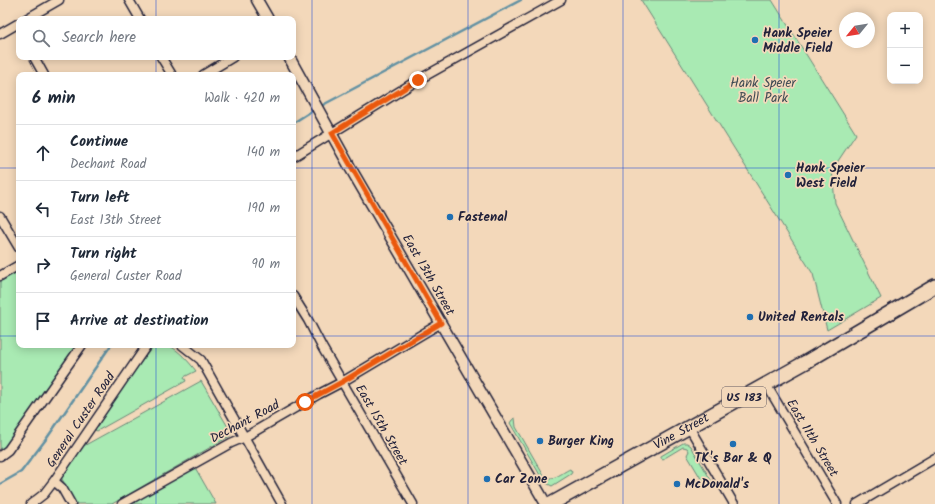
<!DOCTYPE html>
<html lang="en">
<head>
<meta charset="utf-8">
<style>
	body { margin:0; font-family:Kalam,sans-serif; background:#f6f6f7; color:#1f2937 }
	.controls { position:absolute; right:12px; top:12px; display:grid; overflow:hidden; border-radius:8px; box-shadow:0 2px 10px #0003 }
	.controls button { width:36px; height:36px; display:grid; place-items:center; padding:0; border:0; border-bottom:1px solid #e0e1e3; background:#fff; color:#1f2937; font:20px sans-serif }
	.compass { position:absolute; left:839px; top:12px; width:36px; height:36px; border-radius:50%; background:#fff; box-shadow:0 2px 10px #0003; rotate:240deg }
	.stop { position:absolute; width:12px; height:12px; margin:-9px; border:3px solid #ea580c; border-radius:50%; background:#fff }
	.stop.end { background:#ea580c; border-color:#fff; box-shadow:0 1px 4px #0008 }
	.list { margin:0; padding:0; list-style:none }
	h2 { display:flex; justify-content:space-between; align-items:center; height:52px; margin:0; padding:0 16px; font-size:17px }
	h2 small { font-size:13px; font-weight:400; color:#747a83 }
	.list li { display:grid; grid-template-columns:26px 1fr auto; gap:12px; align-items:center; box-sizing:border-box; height:56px; padding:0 16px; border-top:1px solid #e0e1e3 }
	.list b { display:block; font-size:15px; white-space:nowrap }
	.list p { margin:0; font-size:13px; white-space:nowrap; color:#747a83 }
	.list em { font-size:13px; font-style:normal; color:#747a83 }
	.icon { flex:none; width:22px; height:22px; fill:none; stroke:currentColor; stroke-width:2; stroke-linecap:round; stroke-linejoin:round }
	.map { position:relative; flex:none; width:935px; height:504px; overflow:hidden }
	.search { position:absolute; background:#fff; box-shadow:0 2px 10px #0003; left:16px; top:16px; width:280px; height:44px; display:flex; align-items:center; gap:10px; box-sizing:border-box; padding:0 14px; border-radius:8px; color:#747a83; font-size:15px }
	.panel { position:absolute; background:#fff; box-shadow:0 2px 10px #0003; left:16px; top:72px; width:280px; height:276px; border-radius:8px }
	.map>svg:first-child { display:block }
	.green { fill:#a9eab3; stroke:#668677 }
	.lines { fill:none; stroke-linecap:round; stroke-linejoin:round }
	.stream { stroke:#6291a3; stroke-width:2.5 }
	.minor-casing { stroke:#22223b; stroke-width:11 }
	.tertiary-casing { stroke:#22223b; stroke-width:13 }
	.primary-casing { stroke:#22223b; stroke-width:16 }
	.minor { stroke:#f3d8ba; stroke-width:8 }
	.tertiary { stroke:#f3d8ba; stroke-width:10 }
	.primary { stroke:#f3d8ba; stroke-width:13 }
	.route { stroke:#ea580c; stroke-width:5 }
	.grid { fill:none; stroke:#1d4ed8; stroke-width:1; stroke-opacity:0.55 }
	.poi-dot { fill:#1f6fb2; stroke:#f3d8ba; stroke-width:1.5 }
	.labels { text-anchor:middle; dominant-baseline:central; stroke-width:3.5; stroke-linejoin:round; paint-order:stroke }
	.shield { fill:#f3d8ba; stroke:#615961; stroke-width:1 }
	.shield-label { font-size:12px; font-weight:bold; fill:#22223b }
	.poi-label { font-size:13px; font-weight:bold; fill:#22223b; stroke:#f3d8ba; text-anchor:start }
	.park-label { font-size:13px; fill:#3d4a53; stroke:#f3d8ba }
	.street-label { font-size:13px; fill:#22223b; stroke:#f3d8ba }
</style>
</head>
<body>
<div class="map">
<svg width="935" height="504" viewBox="0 0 935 504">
	<rect width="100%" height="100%" fill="#f3d8ba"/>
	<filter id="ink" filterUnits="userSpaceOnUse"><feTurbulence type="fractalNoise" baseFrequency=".025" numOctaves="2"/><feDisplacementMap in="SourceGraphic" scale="8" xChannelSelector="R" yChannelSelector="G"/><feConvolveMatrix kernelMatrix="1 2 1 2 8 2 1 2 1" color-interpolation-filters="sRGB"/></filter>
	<g filter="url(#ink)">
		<path class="green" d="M641,0H772L856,134L832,170L835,203L881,298L827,330L813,274Z
			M19,271V345H77L3,450H0V282Z
			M154,345C158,345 164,344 167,345C177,348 190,363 196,371L184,377L186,381L97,431L95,430L96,427L131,376Z
			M201,381L231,432L230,436L112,504H75L61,477L80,448Z
			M515,418L516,427L544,476C553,482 561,473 570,469L572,472L571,474L552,486L544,482L510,423L512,420Z
			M683,443H687L691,446L715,487L714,489L711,486L706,487L687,455L689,451L687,448L683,447L663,459L661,458V456Z
			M193,464L216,504H122Z"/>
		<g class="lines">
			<path class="stream" d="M319,107L521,0
				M293,123L315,109
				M0,484L21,472L47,438L111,345"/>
			<g class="minor-casing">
				<path id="minor" d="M129,0L140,19
					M26,19L59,0
					M0,34L19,23
					M34,57L44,75
					M161,57L172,75
					M203,75L233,57
					M293,157L418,80L561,0
					M0,216L19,248
					M0,276L19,265
					M293,296L308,320L322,347L413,504
					M182,345L201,360L282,504
					M766,384L837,504
					M689,427L734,504
					M0,456L8,450L82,345
					M54,481L62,488L71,504
					M31,504L44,494L54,481L147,345
					M122,504L231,443L245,437L319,394L342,382L441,323
					M857,504L935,458"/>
			</g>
			<g class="tertiary-casing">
				<path id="tertiary" d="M257,0L268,19
					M289,57L351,169L546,504"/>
			</g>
			<g class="primary-casing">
				<g id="primary">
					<path id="s1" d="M551,504L806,362L935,286"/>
				</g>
			</g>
			<use href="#minor" class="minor"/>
			<use href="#tertiary" class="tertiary"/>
			<use href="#primary" class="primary"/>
		</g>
	</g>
	<g class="lines" filter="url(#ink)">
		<path class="route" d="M305,402L342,382L441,323L332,133L418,80"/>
	</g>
	<path class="grid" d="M156,0V19M312,0V504M468,0V504M623,0V504M779,0V504M156,57V75M0,168H19M293,168H935M0,336H19M293,336H935M156,345V504"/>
	<g class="poi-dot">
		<circle cx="755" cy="40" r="4"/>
		<circle cx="788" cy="175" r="4"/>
		<circle cx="450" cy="217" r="4"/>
		<circle cx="750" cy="317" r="4"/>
		<circle cx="540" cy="441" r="4"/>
		<circle cx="733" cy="444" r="4"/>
		<circle cx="487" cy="479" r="4"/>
		<circle cx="677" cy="484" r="4"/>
	</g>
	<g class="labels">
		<rect class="shield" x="722" y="387" width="44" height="20" rx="3"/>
		<g class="shield-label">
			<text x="744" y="397">US 183</text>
		</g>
		<g class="poi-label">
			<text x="763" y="33">Hank Speier<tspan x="763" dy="15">Middle Field</tspan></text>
			<text x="796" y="168">Hank Speier<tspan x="796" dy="15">West Field</tspan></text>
			<text x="458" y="217">Fastenal</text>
			<text x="758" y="317">United Rentals</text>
			<text x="548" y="441">Burger King</text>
			<text x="733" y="458" text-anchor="middle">TK's Bar &amp; Q</text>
			<text x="495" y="479">Car Zone</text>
			<text x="685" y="484">McDonald's</text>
		</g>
		<g class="park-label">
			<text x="763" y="83">Hank Speier<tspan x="763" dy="15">Ball Park</tspan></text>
		</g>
		<g class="street-label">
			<text transform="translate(428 275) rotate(60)">East 13th Street</text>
			<text transform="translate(81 420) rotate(-56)">General Custer Road</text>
			<text transform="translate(245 422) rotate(-28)">Dechant Road</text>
			<text transform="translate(381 425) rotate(60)">East 15th Street</text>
			<text stroke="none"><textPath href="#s1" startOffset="149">Vine Street</textPath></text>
			<text transform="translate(812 438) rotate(59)">East 11th Street</text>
		</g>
	</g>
</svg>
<div class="controls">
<button>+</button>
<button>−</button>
</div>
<svg class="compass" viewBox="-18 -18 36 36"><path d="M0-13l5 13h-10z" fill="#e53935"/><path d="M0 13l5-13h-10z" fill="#747a83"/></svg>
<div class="stop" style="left:305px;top:402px"></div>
<div class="stop end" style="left:418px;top:80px"></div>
<div class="search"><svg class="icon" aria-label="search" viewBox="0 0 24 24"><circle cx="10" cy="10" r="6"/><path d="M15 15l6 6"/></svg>Search here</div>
<section class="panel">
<h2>6 min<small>Walk · 420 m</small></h2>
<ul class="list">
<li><svg class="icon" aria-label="ahead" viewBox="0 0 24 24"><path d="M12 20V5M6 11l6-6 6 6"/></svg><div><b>Continue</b><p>Dechant Road</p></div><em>140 m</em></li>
<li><svg class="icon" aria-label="left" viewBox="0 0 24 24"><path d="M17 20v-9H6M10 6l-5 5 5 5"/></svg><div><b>Turn left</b><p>East 13th Street</p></div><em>190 m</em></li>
<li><svg class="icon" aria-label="right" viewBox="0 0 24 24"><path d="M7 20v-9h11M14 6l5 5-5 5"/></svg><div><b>Turn right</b><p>General Custer Road</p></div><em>90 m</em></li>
<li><svg class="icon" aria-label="arrive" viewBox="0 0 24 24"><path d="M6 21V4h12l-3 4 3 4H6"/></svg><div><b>Arrive at destination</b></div></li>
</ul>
</section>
</div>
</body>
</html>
